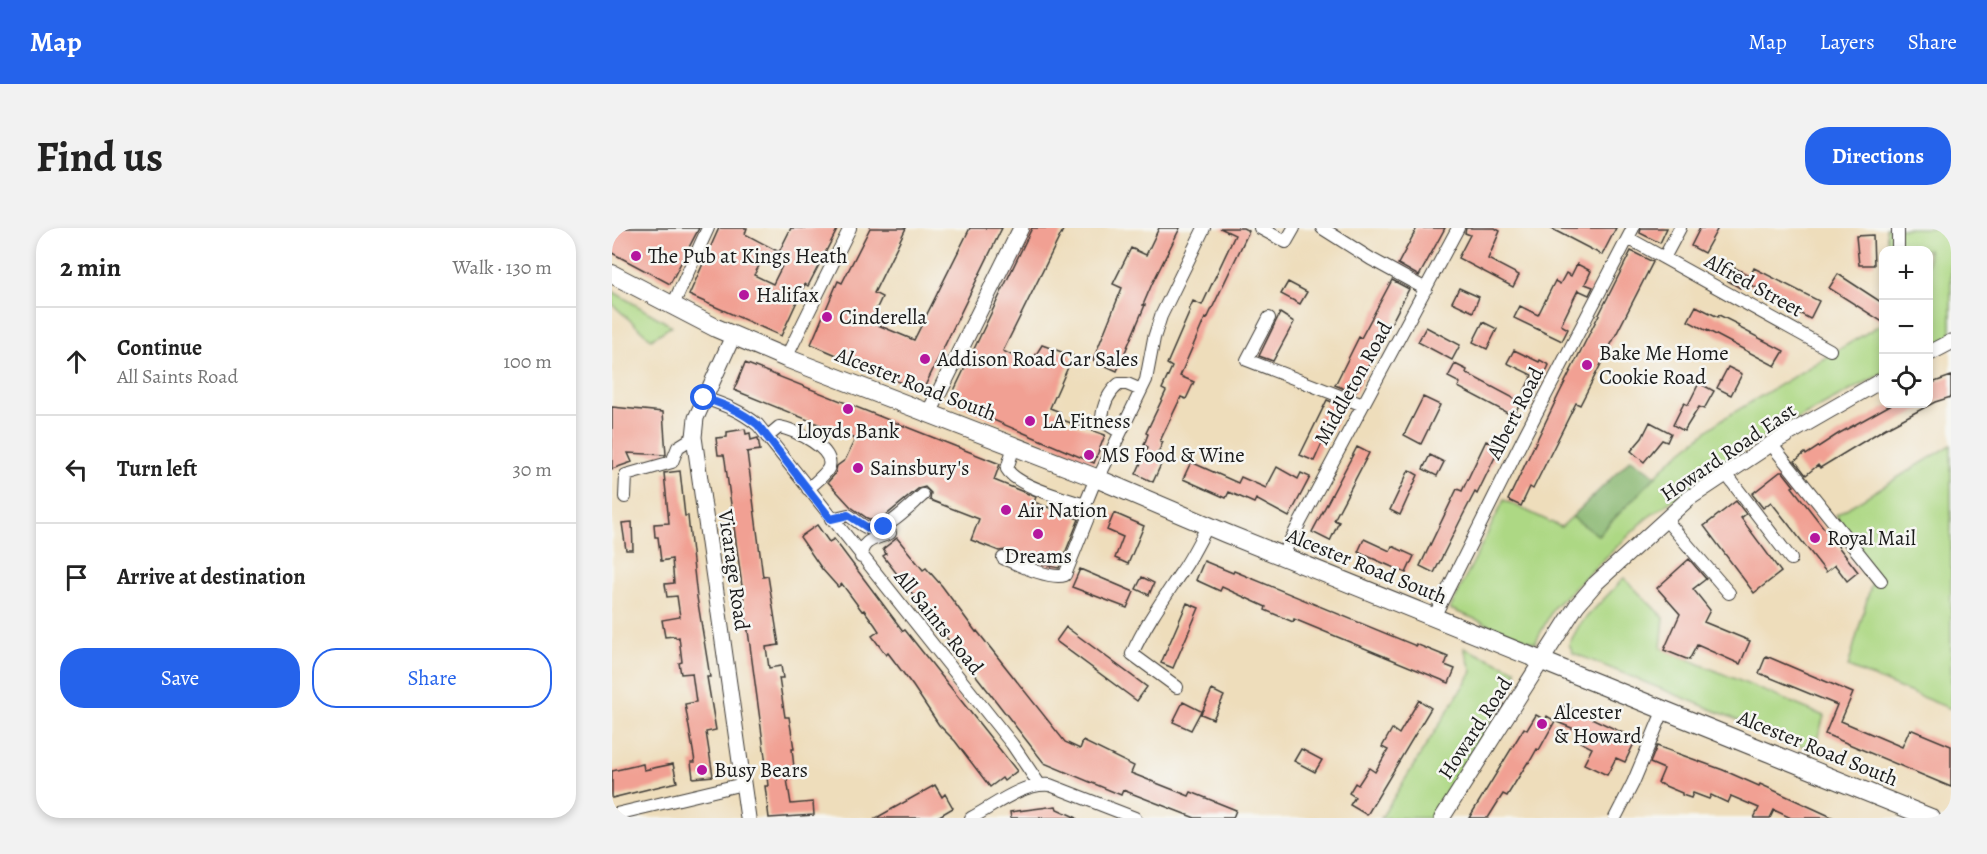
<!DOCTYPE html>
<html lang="en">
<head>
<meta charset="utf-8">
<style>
	body { margin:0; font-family:Alegreya,serif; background:#f2f2f2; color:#222 }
	.controls { position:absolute; right:18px; top:18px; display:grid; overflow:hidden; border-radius:12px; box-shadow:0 3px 9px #0003 }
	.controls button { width:54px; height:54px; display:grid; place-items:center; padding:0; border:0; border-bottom:2px solid #e0e0e0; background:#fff; color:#222; font:30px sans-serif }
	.stop { position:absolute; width:18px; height:18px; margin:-14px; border:4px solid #2563eb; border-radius:50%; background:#fff }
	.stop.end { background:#2563eb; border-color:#fff; box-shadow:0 2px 6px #0008 }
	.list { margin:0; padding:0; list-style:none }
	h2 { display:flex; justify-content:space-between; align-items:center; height:78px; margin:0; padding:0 24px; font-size:26px }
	h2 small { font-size:20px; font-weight:400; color:#767676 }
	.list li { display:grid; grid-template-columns:39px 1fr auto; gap:18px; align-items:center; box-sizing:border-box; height:108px; padding:0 24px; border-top:2px solid #e0e0e0 }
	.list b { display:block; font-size:22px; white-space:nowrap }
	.list p { margin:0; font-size:20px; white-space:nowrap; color:#767676 }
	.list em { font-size:20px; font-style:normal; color:#767676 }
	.actions { display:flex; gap:12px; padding:18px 24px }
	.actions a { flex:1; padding:14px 0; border:2px solid #2563eb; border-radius:24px; text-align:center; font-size:21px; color:#2563eb }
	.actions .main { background:#2563eb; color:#fff }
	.icon { flex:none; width:33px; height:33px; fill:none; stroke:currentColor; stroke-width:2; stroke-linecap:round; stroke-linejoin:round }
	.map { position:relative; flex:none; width:1339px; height:590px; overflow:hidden; border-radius:24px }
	header { display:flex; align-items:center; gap:36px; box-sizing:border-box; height:84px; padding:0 30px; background:#2563eb; color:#fff }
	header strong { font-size:28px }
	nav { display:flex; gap:33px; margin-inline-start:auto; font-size:21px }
	.intro { display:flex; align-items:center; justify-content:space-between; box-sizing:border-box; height:144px; padding:0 36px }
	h1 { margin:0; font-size:42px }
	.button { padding:15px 27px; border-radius:24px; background:#2563eb; color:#fff; font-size:21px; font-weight:700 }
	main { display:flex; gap:36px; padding:0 36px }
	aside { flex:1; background:#fff; border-radius:24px; box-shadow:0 3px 9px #0003 }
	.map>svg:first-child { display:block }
	.green { fill:#add884; stroke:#647a50; stroke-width:1.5 }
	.forest { fill:#8ab872; stroke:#536a47; stroke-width:1.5 }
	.building { fill:#f1a093; fill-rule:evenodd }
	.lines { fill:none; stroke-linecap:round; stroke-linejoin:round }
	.minor-casing { stroke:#3c3934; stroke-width:14 }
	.major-casing { stroke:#3c3934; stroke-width:17 }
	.highway-casing { stroke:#3c3934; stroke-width:20 }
	.minor { stroke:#fff; stroke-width:12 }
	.major { stroke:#fff; stroke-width:15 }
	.highway { stroke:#fff; stroke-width:18 }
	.route { stroke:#2563eb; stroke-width:8 }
	.poi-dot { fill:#b5179e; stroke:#f6f6f2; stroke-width:2 }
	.labels { text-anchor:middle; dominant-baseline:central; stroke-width:5; stroke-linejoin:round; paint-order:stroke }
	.poi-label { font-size:21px; fill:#1c1c1c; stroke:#f6f6f2; text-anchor:start }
	.street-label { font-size:21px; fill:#1c1c1c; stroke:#f6f6f2 }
</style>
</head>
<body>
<header>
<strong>Map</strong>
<nav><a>Map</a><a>Layers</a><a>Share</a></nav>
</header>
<div class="intro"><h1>Find us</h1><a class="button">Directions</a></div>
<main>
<aside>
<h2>2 min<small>Walk · 130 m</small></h2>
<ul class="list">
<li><svg class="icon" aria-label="ahead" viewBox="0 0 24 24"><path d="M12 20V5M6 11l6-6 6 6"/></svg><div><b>Continue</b><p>All Saints Road</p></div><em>100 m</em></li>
<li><svg class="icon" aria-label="left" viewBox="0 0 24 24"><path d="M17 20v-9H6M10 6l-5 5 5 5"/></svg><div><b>Turn left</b></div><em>30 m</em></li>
<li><svg class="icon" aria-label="arrive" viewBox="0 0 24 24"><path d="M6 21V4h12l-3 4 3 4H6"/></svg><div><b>Arrive at destination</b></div></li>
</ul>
<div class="actions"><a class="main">Save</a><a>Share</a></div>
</aside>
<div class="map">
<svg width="1339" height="590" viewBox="0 0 1339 590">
	<rect width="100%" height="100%" fill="#f6f6f2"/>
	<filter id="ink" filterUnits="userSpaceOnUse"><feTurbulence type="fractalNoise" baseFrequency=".0167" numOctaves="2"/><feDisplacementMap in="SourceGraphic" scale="12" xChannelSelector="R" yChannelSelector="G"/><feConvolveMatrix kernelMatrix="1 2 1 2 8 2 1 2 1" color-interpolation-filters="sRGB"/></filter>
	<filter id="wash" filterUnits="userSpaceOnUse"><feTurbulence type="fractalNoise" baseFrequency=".008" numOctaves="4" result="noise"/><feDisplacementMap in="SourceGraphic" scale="24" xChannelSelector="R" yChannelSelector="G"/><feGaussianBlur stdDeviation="1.35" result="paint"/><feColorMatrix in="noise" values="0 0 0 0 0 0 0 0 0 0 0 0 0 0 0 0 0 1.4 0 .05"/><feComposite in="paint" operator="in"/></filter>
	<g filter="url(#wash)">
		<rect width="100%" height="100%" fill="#edb"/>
		<path class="green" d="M1274,0H1339V109L1317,121L1316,22H1276Z
			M0,63L60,98L39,111L0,76Z
			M1271,95V145L1152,209L1035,290L942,379L923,415L838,381L892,272L949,299L960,289L986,307L1061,230L1109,192Z
			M1339,217V481L1236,439L1261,350L1224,287Z
			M1012,350L1052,390L1049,420L1212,488L1202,523L961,425L957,416L968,396Z
			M852,420L904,442V453L818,590H769L860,444Z"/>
		<path class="forest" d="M1019,231L1044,248L986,307L960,289Z"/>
		<g id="blocks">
			<path class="building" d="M0,0H87L58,56L0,25Z
				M107,0H135L133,6L167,24L179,0H226L196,58L193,56L169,108L77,67ZM152,29L170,38L161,56L142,47Z
				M258,0H294L262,65L270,69L262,86L269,89L266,97L302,112L358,0H390L310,164L199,116L226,53L230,55Z
				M420,0H452L391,123L418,136L430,117L461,128L438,180L448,184L445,190L493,207L482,235L337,173Z
				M547,0H568L540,56L531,77H533L505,143L481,132L510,60L501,56L519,20L534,27Z
				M608,0H631L637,3L595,91L593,90L568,148L582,154L574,171L569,169L548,213L551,214L544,229L551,232L541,254L524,246L536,219L532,217L536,206L534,205L554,163L550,161L560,139L555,136L578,83L577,82L581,73L590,77L623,7Z
				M805,0H833L807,48L786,36Z
				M854,0H883L888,3L876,31L907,47L901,59L846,30L858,7L853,5Z
				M938,0H1004L990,27Z
				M1029,0H1055L1048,15L1028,5Z
				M1088,0H1106L1092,25L1079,18Z
				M1261,7L1262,37H1247L1244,8Z
				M1019,23L1041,34L968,177L964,175L921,261L918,259L909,278L896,272L947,166Z
				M965,36L979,43L973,56L981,59L977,67L966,62L949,97L956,101L950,113L902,90L908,78L926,87L943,53L948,56L954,45L959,48Z
				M1123,40L1135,46L1128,60L1116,53Z
				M1142,40L1207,73L1198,91L1187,85L1188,83L1135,55Z
				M1226,46L1272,76V95L1217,60Z
				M780,52L797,61L743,165L723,157L747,109L749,110Z
				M676,54L695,64L688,76L669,66Z
				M847,60L867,69L861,84L840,74Z
				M1084,78L1106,89L1107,87L1127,97L1126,99L1172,123L1163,138L1095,102V103L1076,93Z
				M668,85L682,94L661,133L647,128Z
				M871,94L885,101L875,121L861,114Z
				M814,99L848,117L840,132L806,114Z
				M902,122L927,134L928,132L937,137L932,148L930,147L920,168L912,164L920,147L895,135Z
				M133,135L388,236L382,252L424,269L422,274L467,291L447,340L424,335L394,322L387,323L359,312L367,291L318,272L319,265L313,259L306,261L273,288L262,293L255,290L239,279L216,254L223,246L225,238L233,232L243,211L122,162Z
				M843,136L855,142L854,145L909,174L901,188L846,159L848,155L836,149Z
				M1116,139L1130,146L1119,167L1105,160Z
				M1339,148V169L1323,174L1272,201L1208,240L1206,237L1194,247L1183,233L1193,225L1194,227L1226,206L1280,176H1317V156Z
				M1087,155L1102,163L1092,181L1087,179L1072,203L1061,197L1072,175L1076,177Z
				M811,169L828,177L809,216L792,207Z
				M715,172L732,179L720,204L716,202L702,233L688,227Z
				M0,179L51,184L54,227L16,225L20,234L0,241Z
				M1038,194L1059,205L1055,214L1050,212L1032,234L1019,223L1030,210Z
				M133,201L134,206L138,205L139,212L146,210L148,222L135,224L151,349L156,348L167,417L154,419L157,440L169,438L171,450H167L173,489H177L182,521H180L183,549L175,551L179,576L201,574L202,587L157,590L153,558H156L153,529L113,232L112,227H106L104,210L115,209V204Z
				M874,213L888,219L865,266L863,264L851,287L822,345L808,338L845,261L850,263Z
				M745,219L757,225L722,292L727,294L718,313L700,304Z
				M818,227L832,234L825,248L811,241Z
				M579,234L626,255L629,249L654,260L665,239L686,251L689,245L698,249L677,289L644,271L642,275L617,264L614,270L571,251Z
				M797,242L806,247L788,287L778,282Z
				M68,243L73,288H76L77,298L85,369L98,449H95L104,502L94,504L101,548L81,550L79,534H83L73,476L84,474L80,445L69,446L67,435L70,434L67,409L64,410L63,408L53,409L50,392L68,389L65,368L55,369L53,356L62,355L60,331L49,333L46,309H43L42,296L57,295L52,245Z
				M1168,244H1171L1182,258L1180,259L1246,344L1235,353L1223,337L1214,344L1159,274L1151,280L1140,266Z
				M1124,273L1134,286L1129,290L1169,344L1142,365L1092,298Z
				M502,285L532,298L516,336L503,330L511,309L495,302Z
				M20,294L21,322H14L10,295Z
				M205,297L217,314L222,311L291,403L293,402L405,543L392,553L390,550L378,559L343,513L327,497L301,458L276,425L274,427L260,408L267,403L263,397L252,382L250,383L230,356L226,359L210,341L188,309Z
				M285,310L311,342L314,340L330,358L364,404L365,403L453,514L468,521L471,513L522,538L519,545L577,568L579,564L624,582L621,590H583L511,562L509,567L432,535L271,328L274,326L271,321Z
				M752,311L778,323L780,318L802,328L794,345L746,324Z
				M1077,331L1094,351L1081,361L1098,382L1092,394L1138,413L1128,436L1085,417L1077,432L1052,422L1068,386L1045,360Z
				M592,333L621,345L622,343L804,418V416L836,429L833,437L843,441L837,455L682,391L681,394L653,382L654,379L610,359L608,363L584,352Z
				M468,341L522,364L515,380L460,359Z
				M530,349L542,355L537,367L524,361Z
				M575,375L587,380L561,440L549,435Z
				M454,399L535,459L525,473L444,413Z
				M1154,428L1241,465L1229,493L1290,519L1298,501L1339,518V559L1213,506L1225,477L1147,445Z
				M600,462L612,468L601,491L589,486Z
				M807,472L819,480L755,587L738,577L743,569L737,565L743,555L746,557L757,540L763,544L776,522L770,519L780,501L787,506Z
				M571,474L589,483L579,502L561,494Z
				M952,477L1024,511L1013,534L1004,530L995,547L972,536L980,520L968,514L972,505L945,494Z
				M924,487L933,492L935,488L943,493L927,522L925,521L917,535L916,534L895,568L891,566L876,590H857L912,500L915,502Z
				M1045,518L1111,542L1147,558L1148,556L1222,590H1179L1162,582L1158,590H1142L1147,580L1119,568L1116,575L1099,567L1097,571L1081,565L1079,570L1070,567V565L1046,555L1052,541L1038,535Z
				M689,521L710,532L703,544L682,533Z
				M31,536L32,542L61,536L65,554L0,570V543Z
				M323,557L330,569L333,566L341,580L324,590H264Z
				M444,578L445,581L465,590H399L398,584Z"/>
		</g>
	</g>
	<g filter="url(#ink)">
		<use href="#blocks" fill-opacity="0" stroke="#3c3934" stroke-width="1.5"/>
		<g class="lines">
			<g class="minor-casing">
				<path id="minor" d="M648,0L674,14L682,0
					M710,0L759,31L814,61
					M1286,0V22
					M1016,10L1218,122
					M1052,30L1068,0
					M60,79L96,0
					M657,90L635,132L751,177
					M174,130L238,0
					M92,170C113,177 129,183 146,197L400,516L427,556
					M508,204L495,196L490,190C491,177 497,164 507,156H515L529,162
					M155,209L167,199C182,201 226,222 216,241C212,248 202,255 196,261
					M1159,216L1269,353
					M402,218L395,241C404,258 454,271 473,277L484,250
					M1114,246L1179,331
					M486,251L534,152L542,110L549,88L592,0
					M13,269L14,247L60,234L66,219L82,209
					M219,291L236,287C243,291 248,297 256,300C272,307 299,277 311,267
					M1054,292L1117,365
					M670,328L846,0
					M249,329C249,311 265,311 278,305
					M391,330C405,336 438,352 453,347L477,287L473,277
					M822,389L913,207L1021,0
					M565,459L520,426C533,397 550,373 568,346C579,331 587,314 596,297
					M0,587L131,556
					M359,590C382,578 411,554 438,557L523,590
					M1003,590L1021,555L1052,481"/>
			</g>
			<g class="major-casing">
				<path id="major" d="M121,108L84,190L82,209L136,590
					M1316,126L1339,114
					M317,185L409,0
					M830,590L965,377L983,356L1076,271L1159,216L1272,151"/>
			</g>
			<g class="highway-casing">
				<path id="highway" d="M0,46L104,100L174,130L484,250L613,305L1319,590"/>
			</g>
			<use href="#minor" class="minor"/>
			<use href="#major" class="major"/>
			<use href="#highway" class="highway"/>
		</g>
	</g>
	<g class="lines" filter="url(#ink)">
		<path class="route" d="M92,170C113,177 129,183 146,197L219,291L236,287L259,302L272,299"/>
	</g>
	<g class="poi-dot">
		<circle cx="24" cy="28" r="6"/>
		<circle cx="132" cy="67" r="6"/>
		<circle cx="215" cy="89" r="6"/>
		<circle cx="313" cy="131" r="6"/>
		<circle cx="975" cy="137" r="6"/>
		<circle cx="236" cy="181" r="6"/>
		<circle cx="418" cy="193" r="6"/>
		<circle cx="477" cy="227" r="6"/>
		<circle cx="246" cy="240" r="6"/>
		<circle cx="394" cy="282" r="6"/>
		<circle cx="426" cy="306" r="6"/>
		<circle cx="1203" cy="310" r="6"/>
		<circle cx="930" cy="496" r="6"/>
		<circle cx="90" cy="542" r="6"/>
	</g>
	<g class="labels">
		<g class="poi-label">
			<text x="36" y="28">The Pub at Kings Heath</text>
			<text x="144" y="67">Halifax</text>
			<text x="227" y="89">Cinderella</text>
			<text x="987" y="125">Bake Me Home<tspan x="987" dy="24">Cookie Road</tspan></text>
			<text x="325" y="131">Addison Road Car Sales</text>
			<text x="430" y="193">LA Fitness</text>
			<text x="236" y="203" text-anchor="middle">Lloyds Bank</text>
			<text x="489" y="227">MS Food &amp; Wine</text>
			<text x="258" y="240">Sainsbury's</text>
			<text x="406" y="282">Air Nation</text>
			<text x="1215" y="310">Royal Mail</text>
			<text x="426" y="328" text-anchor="middle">Dreams</text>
			<text x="942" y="484">Alcester<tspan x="942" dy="24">&amp; Howard</tspan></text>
			<text x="102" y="542">Busy Bears</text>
		</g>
		<g class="street-label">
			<text transform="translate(1142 57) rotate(29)">Alfred Street</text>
			<text transform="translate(741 155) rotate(-61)">Middleton Road</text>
			<text transform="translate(304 156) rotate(21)">Alcester Road South</text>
			<text transform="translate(903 185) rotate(-63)">Albert Road</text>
			<text transform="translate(1116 224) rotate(-34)">Howard Road East</text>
			<text transform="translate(755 338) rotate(22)">Alcester Road South</text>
			<text transform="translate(122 342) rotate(82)">Vicarage Road</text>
			<text transform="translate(327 394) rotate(51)">All Saints Road</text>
			<text transform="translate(863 500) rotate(-57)">Howard Road</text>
			<text transform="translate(1206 520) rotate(22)">Alcester Road South</text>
		</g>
	</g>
</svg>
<div class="controls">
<button>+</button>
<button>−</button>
<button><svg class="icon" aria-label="locate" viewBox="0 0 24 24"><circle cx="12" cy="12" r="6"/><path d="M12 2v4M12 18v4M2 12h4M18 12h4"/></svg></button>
</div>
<div class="stop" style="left:92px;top:170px"></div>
<div class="stop end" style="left:272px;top:299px"></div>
</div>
</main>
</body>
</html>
